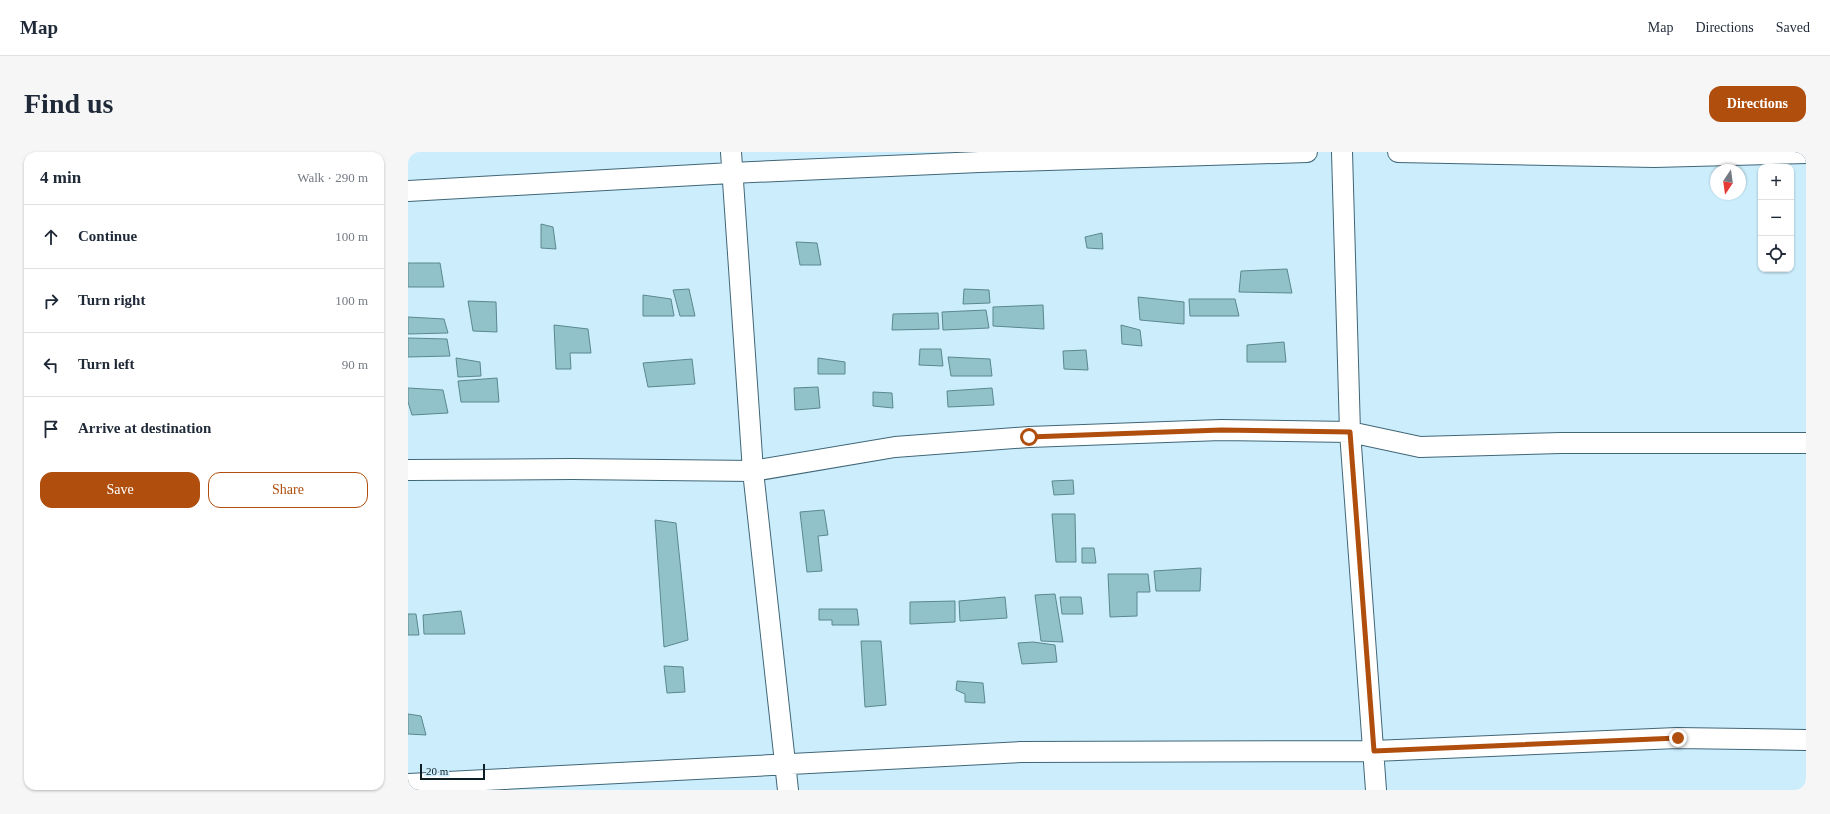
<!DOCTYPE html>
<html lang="en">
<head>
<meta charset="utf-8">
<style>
	body { margin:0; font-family:Georgia,serif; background:#f6f6f7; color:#1f2937 }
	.controls { position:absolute; right:12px; top:12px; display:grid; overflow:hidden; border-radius:8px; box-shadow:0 1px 3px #0004 }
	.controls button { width:36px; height:36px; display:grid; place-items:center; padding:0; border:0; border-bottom:1px solid #e0e1e3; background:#fff; color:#1f2937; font:20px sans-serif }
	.compass { position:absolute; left:1302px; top:12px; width:36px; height:36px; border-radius:50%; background:#fff; box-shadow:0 1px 3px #0004; rotate:193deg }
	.scale { position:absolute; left:12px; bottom:10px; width:65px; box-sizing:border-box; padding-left:4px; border:2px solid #0e1e25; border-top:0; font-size:11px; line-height:14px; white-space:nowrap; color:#0e1e25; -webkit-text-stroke:3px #cbedfc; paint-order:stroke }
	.stop { position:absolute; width:12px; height:12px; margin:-9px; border:3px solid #af4e0d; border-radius:50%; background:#fff }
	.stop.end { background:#af4e0d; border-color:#fff; box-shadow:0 1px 4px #0008 }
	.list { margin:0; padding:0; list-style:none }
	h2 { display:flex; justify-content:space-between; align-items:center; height:52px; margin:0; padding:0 16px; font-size:17px }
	h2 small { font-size:13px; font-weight:400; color:#747a83 }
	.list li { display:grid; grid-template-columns:26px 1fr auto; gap:12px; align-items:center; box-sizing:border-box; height:64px; padding:0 16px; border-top:1px solid #e0e1e3 }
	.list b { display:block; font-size:15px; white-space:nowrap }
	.list em { font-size:13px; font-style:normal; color:#747a83 }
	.actions { display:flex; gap:8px; padding:12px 16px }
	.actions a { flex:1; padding:9px 0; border:1px solid #af4e0d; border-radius:12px; text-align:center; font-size:14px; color:#af4e0d }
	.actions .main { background:#af4e0d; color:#fff }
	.icon { flex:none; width:22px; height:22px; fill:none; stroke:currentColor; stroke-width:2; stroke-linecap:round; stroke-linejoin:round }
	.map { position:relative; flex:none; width:1398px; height:638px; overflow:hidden; border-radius:12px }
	header { display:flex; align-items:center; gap:24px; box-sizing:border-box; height:56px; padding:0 20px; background:#fff; border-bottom:1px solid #e0e1e3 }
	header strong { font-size:19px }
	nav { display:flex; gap:22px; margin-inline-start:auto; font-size:14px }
	.intro { display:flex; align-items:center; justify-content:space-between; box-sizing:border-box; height:96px; padding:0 24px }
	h1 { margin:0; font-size:28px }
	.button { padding:10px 18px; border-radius:12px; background:#af4e0d; color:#fff; font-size:14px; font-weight:700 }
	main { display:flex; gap:24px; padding:0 24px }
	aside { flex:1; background:#fff; border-radius:12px; box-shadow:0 1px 3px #0004 }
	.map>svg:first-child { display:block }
	.building { fill:#92c2c9; stroke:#5a888f }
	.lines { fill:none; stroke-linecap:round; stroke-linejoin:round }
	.minor-casing { stroke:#406777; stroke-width:22 }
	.minor { stroke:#fff; stroke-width:20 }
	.route { stroke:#af4e0d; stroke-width:5 }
</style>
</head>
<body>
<header>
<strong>Map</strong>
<nav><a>Map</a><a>Directions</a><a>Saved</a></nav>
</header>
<div class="intro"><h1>Find us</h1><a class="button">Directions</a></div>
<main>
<aside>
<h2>4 min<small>Walk · 290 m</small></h2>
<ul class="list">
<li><svg class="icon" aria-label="ahead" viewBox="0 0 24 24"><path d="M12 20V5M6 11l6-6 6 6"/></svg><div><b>Continue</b></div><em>100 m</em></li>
<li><svg class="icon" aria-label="right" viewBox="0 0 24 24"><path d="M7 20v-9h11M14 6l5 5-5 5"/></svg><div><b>Turn right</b></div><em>100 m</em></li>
<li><svg class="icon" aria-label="left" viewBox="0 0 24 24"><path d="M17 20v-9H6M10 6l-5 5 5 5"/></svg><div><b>Turn left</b></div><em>90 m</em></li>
<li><svg class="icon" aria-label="arrive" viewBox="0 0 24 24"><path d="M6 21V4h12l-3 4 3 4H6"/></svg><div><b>Arrive at destination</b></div></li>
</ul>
<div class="actions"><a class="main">Save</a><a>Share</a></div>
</aside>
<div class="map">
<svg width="1398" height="638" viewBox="0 0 1398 638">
	<rect width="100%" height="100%" fill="#cbedfc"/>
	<path class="building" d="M133,72L145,75L148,97L133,96Z
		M694,81L695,97L679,96L677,85Z
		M388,90L409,91L413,113H392Z
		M0,111H32L36,135H0Z
		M879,117L884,141L831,140L833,119Z
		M281,137L287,164H272L265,138Z
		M556,137L581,138L582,151L555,152Z
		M235,143L263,147L266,164H235Z
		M730,145L776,150V172L732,168Z
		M781,147H827L831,164H782Z
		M60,149L88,150L89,180L65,179Z
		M635,153L636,177L585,174V155Z
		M578,158L581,176L535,178L534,160Z
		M530,161L531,177L484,178L485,162Z
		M0,165L36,167L40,181L0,182Z
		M146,173L180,177L183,201H162L163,217H148Z
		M713,173L732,178L734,194L714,192Z
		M0,186L39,187L42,204L0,205Z
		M876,190L878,210H839V193Z
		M512,197H533L535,214L511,213Z
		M678,198L680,218L656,217L655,199Z
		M540,205L582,207L584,224H543Z
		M48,206L72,210L73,224L50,225Z
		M410,206L437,210V222H410Z
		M284,207L287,232L240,235L235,211Z
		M89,226L91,250H53L50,229Z
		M410,235L412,256L387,258L386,236Z
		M0,236L35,238L40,261L4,263L0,250Z
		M584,236L586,253L540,255L539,239Z
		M465,240L484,241L485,256L465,254Z
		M665,328L666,342L646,343L644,329Z
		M416,358L420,383L410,384L414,419L399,420L392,360Z
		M644,362H667L668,410H648Z
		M247,368L268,371L280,488L256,495Z
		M674,396H686L688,411H674Z
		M793,416L792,439H748L746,419Z
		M700,422H740L742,440H729V464L702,465Z
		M647,442L655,490L633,489L627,443Z
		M597,445L599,466L552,469L551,449Z
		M652,445H673L675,462H654Z
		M547,449V470L502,472V450Z
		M411,457H449L451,473H424V468H411Z
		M53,459L57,482H16L15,463Z
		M0,462H8L11,483H0Z
		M453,489H473L478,553L457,555Z
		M625,490L647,493L649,510L614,512L610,491Z
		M256,514L275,515L277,540L259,541Z
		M549,529L575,531L577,551L557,550V542L548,538Z
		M0,562L13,564L18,583L0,582Z"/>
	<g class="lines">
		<g class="minor-casing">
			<path id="minor" d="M323,0L345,319L380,638
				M934,0L942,280L968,638
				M990,0L1246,5L1398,1
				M0,39L323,21L571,10L899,0
				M0,318L164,317L345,319L487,295L621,285L813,278L942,280L1012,295L1153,291H1398
				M0,632L613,600L966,599L1269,586L1398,588"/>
		</g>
		<use href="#minor" class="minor"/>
	</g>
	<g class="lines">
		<path class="route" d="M621,285L813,278L942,280L966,599L1270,586"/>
	</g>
</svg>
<div class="controls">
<button>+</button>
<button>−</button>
<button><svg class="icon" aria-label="locate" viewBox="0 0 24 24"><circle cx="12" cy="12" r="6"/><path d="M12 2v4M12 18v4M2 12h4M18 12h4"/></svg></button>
</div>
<svg class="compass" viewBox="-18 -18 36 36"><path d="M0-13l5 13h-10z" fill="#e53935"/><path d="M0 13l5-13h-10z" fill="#747a83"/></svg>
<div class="scale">20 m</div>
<div class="stop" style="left:621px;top:285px"></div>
<div class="stop end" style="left:1270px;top:586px"></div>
</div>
</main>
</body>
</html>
